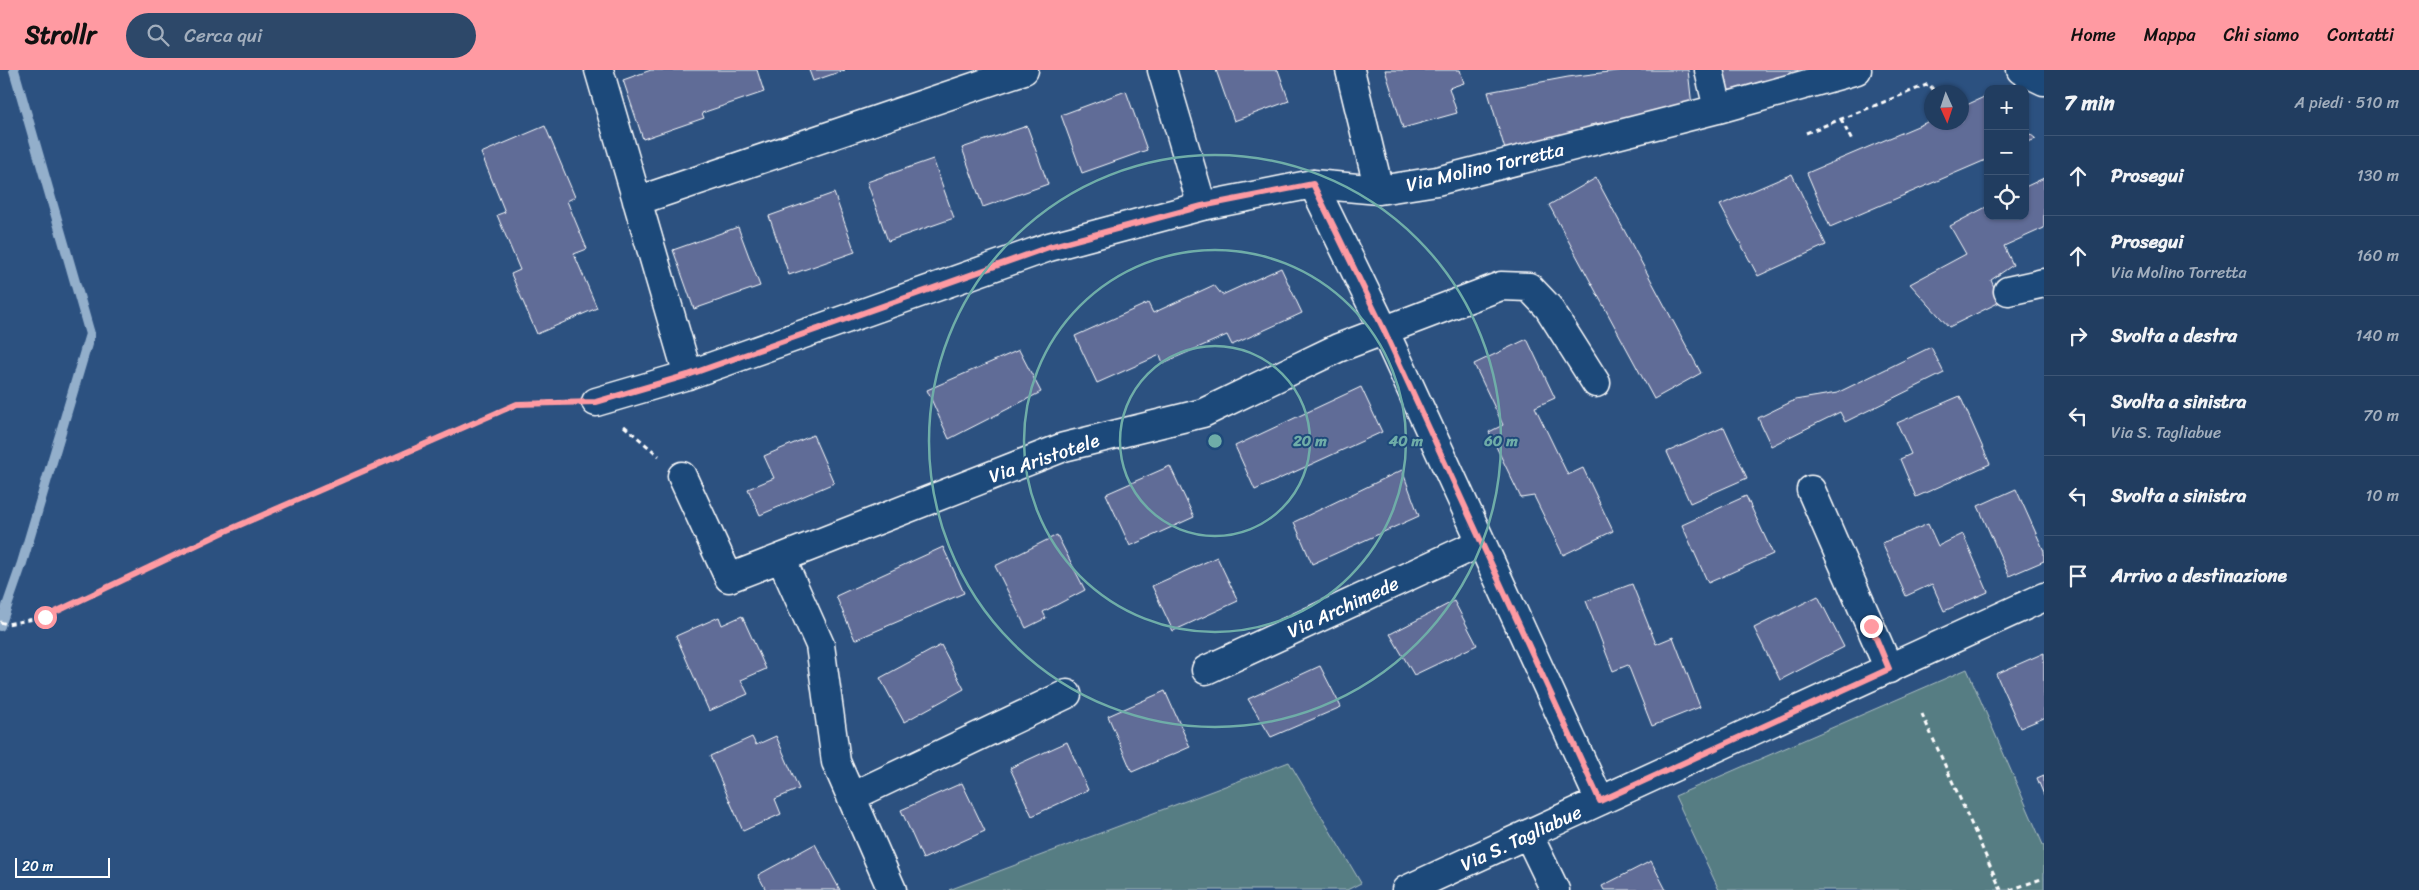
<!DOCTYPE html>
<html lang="it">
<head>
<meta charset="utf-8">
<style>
	body { margin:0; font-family:Sriracha,sans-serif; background:#2d4869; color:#f1f3f6 }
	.controls { position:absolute; right:15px; top:15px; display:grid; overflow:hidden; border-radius:10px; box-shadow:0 1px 4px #0004 }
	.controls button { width:45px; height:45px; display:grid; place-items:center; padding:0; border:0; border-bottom:1px solid #3e5675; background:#213d60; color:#f1f3f6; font:25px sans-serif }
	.compass { position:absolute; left:1924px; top:15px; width:45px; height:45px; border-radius:50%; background:#213d60; box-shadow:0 1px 4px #0004; rotate:177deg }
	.scale { position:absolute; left:15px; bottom:12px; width:95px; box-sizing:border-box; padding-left:5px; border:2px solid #fff; border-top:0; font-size:14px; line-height:18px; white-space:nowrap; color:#fff; -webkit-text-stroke:4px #1f4a7a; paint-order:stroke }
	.stop { position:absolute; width:15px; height:15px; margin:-11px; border:4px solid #ff9aa2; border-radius:50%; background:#fff }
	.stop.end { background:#ff9aa2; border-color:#fff; box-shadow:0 1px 5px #0008 }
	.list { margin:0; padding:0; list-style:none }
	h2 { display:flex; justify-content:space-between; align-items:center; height:65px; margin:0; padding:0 20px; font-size:21px }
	h2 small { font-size:16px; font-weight:400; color:#a2aebd }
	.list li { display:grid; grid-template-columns:32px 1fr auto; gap:15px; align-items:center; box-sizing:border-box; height:80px; padding:0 20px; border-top:1px solid #3e5675 }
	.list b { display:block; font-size:19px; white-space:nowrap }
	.list p { margin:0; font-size:16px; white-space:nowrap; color:#a2aebd }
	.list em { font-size:16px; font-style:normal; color:#a2aebd }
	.icon { flex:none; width:28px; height:28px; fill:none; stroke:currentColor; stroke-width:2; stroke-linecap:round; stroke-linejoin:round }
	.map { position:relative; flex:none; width:2044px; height:820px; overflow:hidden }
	header { display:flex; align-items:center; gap:30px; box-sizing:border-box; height:70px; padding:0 25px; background:#ff9aa2; color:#111 }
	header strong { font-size:24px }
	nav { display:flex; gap:28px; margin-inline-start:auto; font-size:18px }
	.search { width:350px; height:45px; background:#2d4869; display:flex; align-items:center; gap:12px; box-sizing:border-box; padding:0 18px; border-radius:28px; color:#a2aebd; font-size:19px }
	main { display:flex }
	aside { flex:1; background:#213d60 }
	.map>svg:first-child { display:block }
	.green { fill:#577d83; stroke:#abbec1 }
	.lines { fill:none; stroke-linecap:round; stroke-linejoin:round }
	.stream { stroke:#93afcb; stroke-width:10 }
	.building { fill:#606c97; stroke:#fff }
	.minor-casing { stroke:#fff; stroke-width:31 }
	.path { stroke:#fff; stroke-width:3; stroke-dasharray:5 4; stroke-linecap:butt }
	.minor { stroke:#1f4a7a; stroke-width:28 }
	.route { stroke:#ff9aa2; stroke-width:6 }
	.ring { fill:none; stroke:#6fada8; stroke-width:2.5 }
	.labels { text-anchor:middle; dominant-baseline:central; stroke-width:4; stroke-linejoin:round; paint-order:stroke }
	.street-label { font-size:19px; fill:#fff; stroke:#1f4a7a }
	.centre { fill:#6fada8; stroke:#1f4a7a; stroke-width:2.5 }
	.ring-label { font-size:15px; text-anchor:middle; font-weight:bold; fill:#6fada8; stroke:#1f4a7a; stroke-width:4; stroke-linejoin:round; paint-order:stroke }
</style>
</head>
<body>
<header>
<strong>Strollr</strong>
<div class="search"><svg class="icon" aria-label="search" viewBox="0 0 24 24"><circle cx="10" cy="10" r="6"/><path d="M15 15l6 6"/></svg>Cerca qui</div>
<nav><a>Home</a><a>Mappa</a><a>Chi siamo</a><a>Contatti</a></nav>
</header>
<main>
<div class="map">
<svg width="2044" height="820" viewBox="0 0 2044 820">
	<rect width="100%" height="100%" fill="#2c5180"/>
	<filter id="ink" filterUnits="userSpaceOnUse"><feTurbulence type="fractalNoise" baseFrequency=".02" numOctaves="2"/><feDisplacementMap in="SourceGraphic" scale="10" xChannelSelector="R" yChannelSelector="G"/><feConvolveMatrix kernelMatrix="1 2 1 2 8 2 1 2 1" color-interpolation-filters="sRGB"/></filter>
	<g filter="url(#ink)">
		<path class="green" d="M1967,599L2044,777V820H1719L1675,726Z
			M1289,692L1361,813L1347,820H949Z"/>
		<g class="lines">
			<path class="stream" d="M0,556L22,493L90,264L14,0"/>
		</g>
		<path class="building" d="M651,0H757L764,22L702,43L704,48L643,69L623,10Z
			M809,0H845L813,11Z
			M1216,0H1278L1289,31L1234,51Z
			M1385,0H1460L1464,13L1449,18L1457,43L1403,58Z
			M1625,0H1688L1692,36L1590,55L1592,63L1506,83L1488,22L1568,7Z
			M1717,0H1798V2L1725,26Z
			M1126,21L1147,80L1082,103L1061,45Z
			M1984,27L1988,30V89L1830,157L1807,103L1932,50V52H1962V37Z
			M545,56L575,127L567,131L587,179L574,184L597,238L537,264L511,204L520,200L497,145L505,142L481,83Z
			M1027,56L1048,114L983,137L962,78Z
			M2025,60L2036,69L2025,73Z
			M933,89L954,148L888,171L867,112Z
			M1792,104L1826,175L1758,206L1720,135Z
			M1596,108L1701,303L1654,329L1549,135Z
			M2044,108V158L2004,176L2013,195L1991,210L2000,232L1949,257L1910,214L1966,184L1950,156L1988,136V146H2025V117Z
			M834,123L855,182L789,205L769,146Z
			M738,157L760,216L694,239L673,180Z
			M1281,198L1302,243L1232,275L1227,265L1163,293L1160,285L1097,313L1075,266L1148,233L1153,243L1214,215L1222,225Z
			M1527,269L1555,328L1535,337L1568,405L1583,398L1613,461L1563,485L1534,426L1521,428L1489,362L1503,355L1474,294Z
			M1931,277L1944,303L1845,352L1840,342L1771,376L1758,348L1795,330L1837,323Z
			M1019,280L1041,322L949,369L927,320Z
			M1361,317L1382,362L1255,420L1235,376Z
			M1960,326L1990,394L1916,427L1900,389L1911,384L1897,353Z
			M1724,357L1747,408L1690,433L1667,382Z
			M813,365L834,413L760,445L748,419L774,408L764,386Z
			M1170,396L1194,447L1130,476L1106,424Z
			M1402,400L1419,446L1312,494L1294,452Z
			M2016,419L2044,481V491L2009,506L1978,436Z
			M1746,426L1773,484L1708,513L1682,455Z
			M1928,454L1938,476L1963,464L1988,522L1944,541L1932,514L1906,526L1882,473Z
			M1057,465L1085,520L1043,542L1046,548L1026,558L995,496Z
			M943,477L964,523L855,570L836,526Z
			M1217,487L1238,531L1173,561L1152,516Z
			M1632,514L1656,574L1673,567L1700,637L1652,656L1628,595L1613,601L1586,531Z
			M1818,526L1844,577L1780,610L1754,558Z
			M1454,531L1477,575L1414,605L1390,564Z
			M742,546L766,599L741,610L748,624L709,641L676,566L719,547L722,555Z
			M941,575L964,619L904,652L880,608Z
			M2044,583V648L2020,658L1996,604Z
			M1320,596L1341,637L1271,667L1248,629Z
			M1165,621L1190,677L1132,702L1108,646Z
			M776,666L799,719L775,729L781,744L743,761L710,686L752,667L756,675Z
			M1067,672L1088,720L1032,746L1010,698Z
			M2044,705V725L2037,708Z
			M962,713L985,761L923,789L901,740Z
			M815,774L840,820H766L758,805Z
			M1651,791L1666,820H1604L1602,816Z"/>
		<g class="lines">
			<g class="minor-casing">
				<path id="minor" d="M599,0L688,305
					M1162,0L1202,136
					M1350,0L1379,120
					M1709,0L1718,39
					M2021,0L2044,11
					M1313,114L1384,260L1600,731
					M637,131L1024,0
					M2008,221L2044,213
					M596,332L688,305L1049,177L1202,136L1313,114L1379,120L1437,111L1718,39L1857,0
					M682,406L729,508L781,488
					M1811,420L1889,599
					M1206,600L1480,473
					M851,727L1067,624
					M1528,764L1555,820
					M892,820L836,692L820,575L781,488L1064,377L1203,343L1338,278L1501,216L1529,217L1548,237L1596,313
					M1406,820L2044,527"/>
			</g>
			<path class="path" d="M1841,49L1853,73
				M1806,63L1929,14L1935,22
				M624,356L659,386
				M0,552L7,554L45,547L226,461L517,334L567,332
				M1922,644L2001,820
				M2010,820L2044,808"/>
			<use href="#minor" class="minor"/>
		</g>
	</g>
	<g class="lines" filter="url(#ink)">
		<path class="route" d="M45,547L226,461L517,334L596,332L688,305L1049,177L1202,136L1313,114L1384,260L1600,731L1889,599L1871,556"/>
	</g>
	<g class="ring">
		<circle cx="1215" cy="371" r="95"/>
		<circle cx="1215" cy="371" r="191"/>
		<circle cx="1215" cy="371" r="286"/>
	</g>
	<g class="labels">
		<g class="street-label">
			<text transform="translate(1485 97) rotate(-13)">Via Molino Torretta</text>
			<text transform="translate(1044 388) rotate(-19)">Via Aristotele</text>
			<text transform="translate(1343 537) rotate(-25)">Via Archimede</text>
			<text transform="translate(1521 768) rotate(-25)">Via S. Tagliabue</text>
		</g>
	</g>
	<circle cx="1215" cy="371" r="8" class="centre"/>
	<g class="ring-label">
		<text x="1310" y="376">20 m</text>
		<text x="1406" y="376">40 m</text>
		<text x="1501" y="376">60 m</text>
	</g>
</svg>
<div class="controls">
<button>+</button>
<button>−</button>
<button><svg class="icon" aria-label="locate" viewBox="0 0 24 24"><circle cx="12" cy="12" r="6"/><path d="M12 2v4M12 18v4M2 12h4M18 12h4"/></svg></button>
</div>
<svg class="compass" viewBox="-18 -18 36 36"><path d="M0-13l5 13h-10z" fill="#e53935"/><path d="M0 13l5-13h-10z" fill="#a2aebd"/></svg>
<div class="scale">20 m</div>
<div class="stop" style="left:45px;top:547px"></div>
<div class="stop end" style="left:1871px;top:556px"></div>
</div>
<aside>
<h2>7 min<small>A piedi · 510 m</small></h2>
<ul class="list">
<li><svg class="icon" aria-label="ahead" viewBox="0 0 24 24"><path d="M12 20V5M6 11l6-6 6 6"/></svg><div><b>Prosegui</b></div><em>130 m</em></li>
<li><svg class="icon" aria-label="ahead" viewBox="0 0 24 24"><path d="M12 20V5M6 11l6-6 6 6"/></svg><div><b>Prosegui</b><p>Via Molino Torretta</p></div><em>160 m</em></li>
<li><svg class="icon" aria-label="right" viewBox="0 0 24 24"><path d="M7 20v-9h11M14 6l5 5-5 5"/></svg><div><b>Svolta a destra</b></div><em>140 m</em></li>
<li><svg class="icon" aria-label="left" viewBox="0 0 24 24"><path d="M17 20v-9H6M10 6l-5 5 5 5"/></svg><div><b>Svolta a sinistra</b><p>Via S. Tagliabue</p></div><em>70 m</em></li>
<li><svg class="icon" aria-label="left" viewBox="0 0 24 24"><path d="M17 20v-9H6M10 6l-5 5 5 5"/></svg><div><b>Svolta a sinistra</b></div><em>10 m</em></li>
<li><svg class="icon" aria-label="arrive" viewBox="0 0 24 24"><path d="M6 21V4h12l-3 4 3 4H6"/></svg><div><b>Arrivo a destinazione</b></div></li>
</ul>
</aside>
</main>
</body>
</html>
